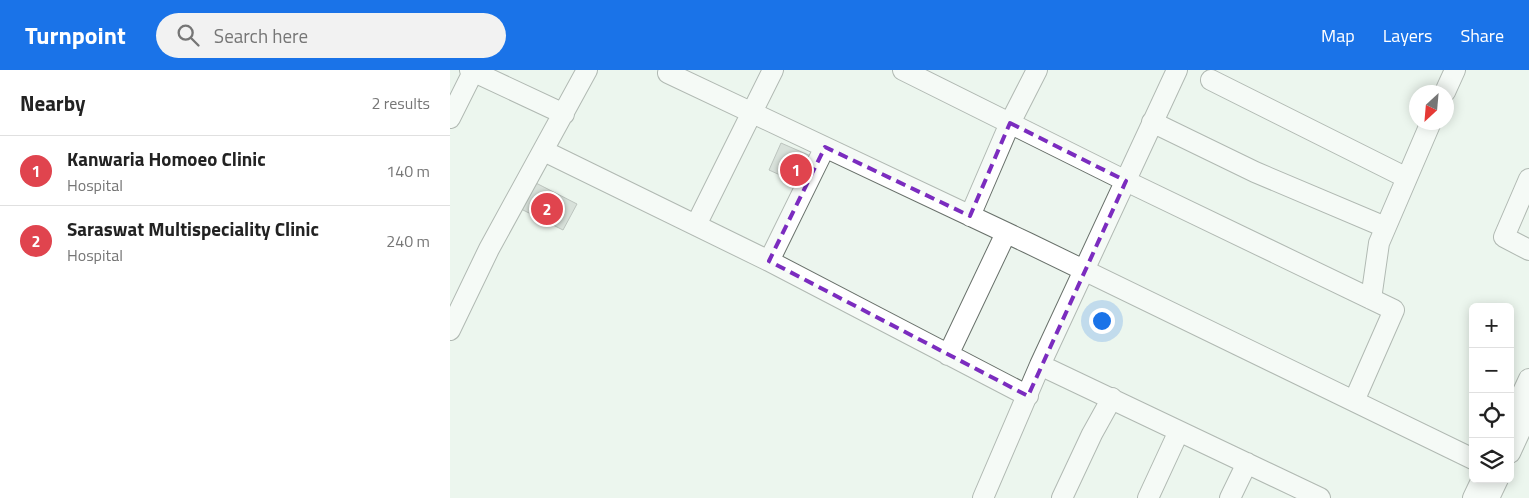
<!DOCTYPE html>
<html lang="en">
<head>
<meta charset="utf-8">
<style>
	body { margin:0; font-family:"Titillium Web",sans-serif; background:#f2f2f2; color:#222 }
	.controls { position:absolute; right:15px; bottom:15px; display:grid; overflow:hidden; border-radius:8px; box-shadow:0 2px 12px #0003 }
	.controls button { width:45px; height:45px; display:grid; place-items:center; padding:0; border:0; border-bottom:1px solid #e0e0e0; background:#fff; color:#222; font:25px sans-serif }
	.compass { position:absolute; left:959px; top:15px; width:45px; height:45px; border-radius:50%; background:#fff; box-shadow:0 2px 12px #0003; rotate:206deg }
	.you { position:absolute; left:651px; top:250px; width:18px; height:18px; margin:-12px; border:4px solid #fff; border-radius:50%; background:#1a73e8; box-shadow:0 0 0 8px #1a73e833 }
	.badge { display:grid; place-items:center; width:32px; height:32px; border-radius:50%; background:#1a73e8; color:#fff; font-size:16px; font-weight:700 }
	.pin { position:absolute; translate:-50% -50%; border:2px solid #fff; box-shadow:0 1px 5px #0006 }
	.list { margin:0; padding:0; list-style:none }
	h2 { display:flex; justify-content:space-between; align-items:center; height:65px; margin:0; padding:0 20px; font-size:21px }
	h2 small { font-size:16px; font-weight:400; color:#767676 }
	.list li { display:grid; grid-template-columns:32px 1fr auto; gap:15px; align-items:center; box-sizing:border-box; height:70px; padding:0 20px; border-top:1px solid #e0e0e0 }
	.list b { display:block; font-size:19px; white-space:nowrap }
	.list p { margin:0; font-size:16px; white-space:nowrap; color:#767676 }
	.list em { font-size:16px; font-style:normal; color:#767676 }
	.icon { flex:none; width:28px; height:28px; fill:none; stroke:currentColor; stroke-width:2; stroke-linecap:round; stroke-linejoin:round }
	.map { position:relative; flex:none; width:1079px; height:428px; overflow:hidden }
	header { display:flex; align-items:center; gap:30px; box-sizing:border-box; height:70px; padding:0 25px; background:#1a73e8; color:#fff }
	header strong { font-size:24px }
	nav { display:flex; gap:28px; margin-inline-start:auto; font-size:18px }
	.search { width:350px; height:45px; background:#f2f2f2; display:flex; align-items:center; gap:12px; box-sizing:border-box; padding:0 18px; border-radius:28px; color:#767676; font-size:19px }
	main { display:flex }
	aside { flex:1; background:#fff }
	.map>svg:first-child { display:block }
	.building { fill:#bfc7c2; stroke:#818983 }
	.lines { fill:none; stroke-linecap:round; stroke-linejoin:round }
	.minor-casing { stroke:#68706a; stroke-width:22 }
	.minor { stroke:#fff; stroke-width:20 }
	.marked { fill:none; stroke:#7b2cbf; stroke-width:4; stroke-dasharray:10 6; stroke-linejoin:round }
</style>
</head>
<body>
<header>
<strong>Turnpoint</strong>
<div class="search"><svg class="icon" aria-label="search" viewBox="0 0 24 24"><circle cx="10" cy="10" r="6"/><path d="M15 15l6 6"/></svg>Search here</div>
<nav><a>Map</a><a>Layers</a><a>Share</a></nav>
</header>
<main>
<aside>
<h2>Nearby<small>2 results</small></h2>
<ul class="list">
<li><span class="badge" style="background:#e0444e">1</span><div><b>Kanwaria Homoeo Clinic</b><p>Hospital</p></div><em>140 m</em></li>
<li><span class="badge" style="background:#e0444e">2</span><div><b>Saraswat Multispeciality Clinic</b><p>Hospital</p></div><em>240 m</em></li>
</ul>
</aside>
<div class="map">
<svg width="1079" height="428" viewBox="0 0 1079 428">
	<rect width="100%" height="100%" fill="#ecf5ee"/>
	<path class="building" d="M331,73L363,87L350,114L319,100Z
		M84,112L127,134L113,160L71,139Z"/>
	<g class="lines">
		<g class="minor-casing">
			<path id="minor" d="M20,0L114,44
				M453,0L676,111L944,240L904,331
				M218,3L578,173L1023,389
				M761,10L957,108
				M995,22L1005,0
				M0,48L24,0
				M702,52L805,102L935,157
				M94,81L319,191L578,326
				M1079,109L1054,167L1079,180
				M520,146L560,53L587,0
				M246,155L323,0
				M319,191L375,77
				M921,229L929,173L981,52
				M0,260L39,179L137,0
				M498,285L556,163
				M590,295L870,428
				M1060,350L1079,309
				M1060,383L1079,342
				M533,428L590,295L727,0
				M612,428L642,364L662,328
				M698,428L729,361
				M780,428L797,393
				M1023,428L1032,409
				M1039,428L1048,409"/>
		</g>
		<use href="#minor" class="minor"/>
	</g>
	<path d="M0 0H1079V428H0ZM560,53L676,111L578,326L319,191L375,77L520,146Z" fill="#ecf5ee" fill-opacity=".55" fill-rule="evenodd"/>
	<path class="marked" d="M560,53L676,111L578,326L319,191L375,77L520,146Z"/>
</svg>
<div class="controls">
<button>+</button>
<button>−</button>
<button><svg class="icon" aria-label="locate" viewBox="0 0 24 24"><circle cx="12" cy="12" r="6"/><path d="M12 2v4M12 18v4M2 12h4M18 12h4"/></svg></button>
<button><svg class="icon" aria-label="layers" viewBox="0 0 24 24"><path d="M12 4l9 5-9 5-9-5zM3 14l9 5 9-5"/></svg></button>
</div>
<svg class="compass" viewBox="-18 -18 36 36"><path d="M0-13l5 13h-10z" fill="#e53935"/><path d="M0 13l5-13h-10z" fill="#767676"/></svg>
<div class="you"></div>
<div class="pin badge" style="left:346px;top:100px;background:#e0444e">1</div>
<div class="pin badge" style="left:97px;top:139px;background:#e0444e">2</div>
</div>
</main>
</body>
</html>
